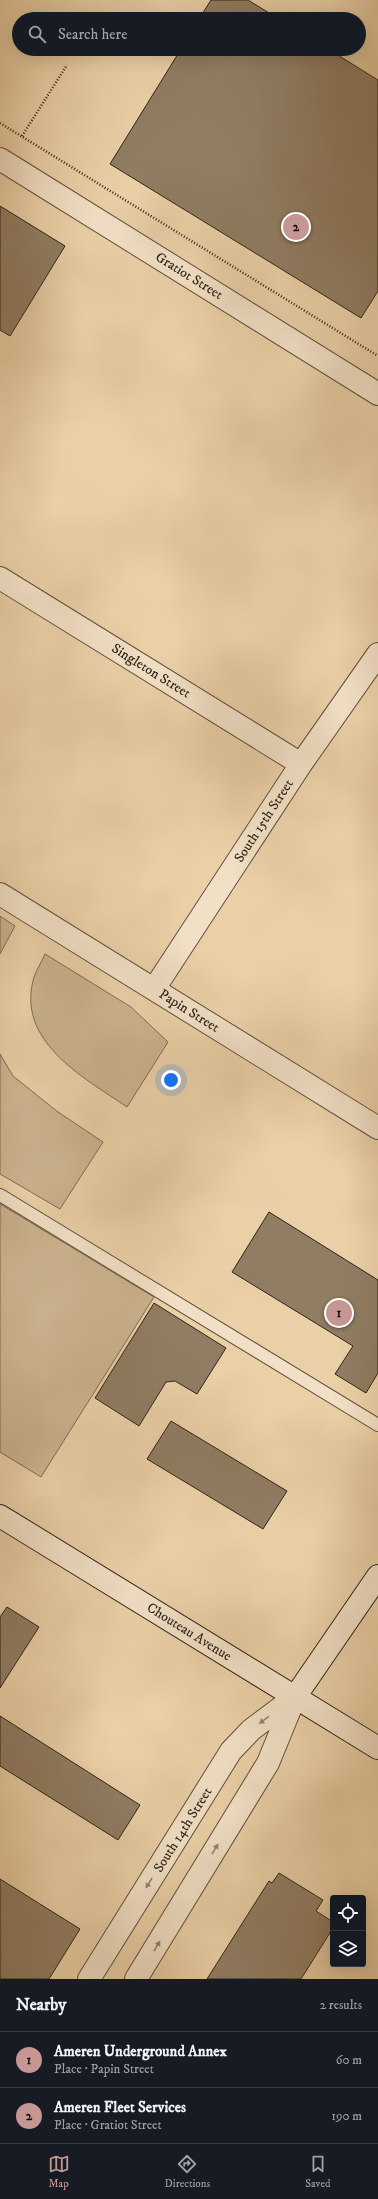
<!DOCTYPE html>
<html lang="en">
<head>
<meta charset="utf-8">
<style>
	body { margin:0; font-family:"IM FELL DW Pica",serif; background:#242831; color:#f1f3f6 }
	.controls { position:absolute; right:12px; bottom:12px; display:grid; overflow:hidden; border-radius:4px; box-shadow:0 4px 16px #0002 }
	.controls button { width:36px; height:36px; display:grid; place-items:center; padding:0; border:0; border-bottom:1px solid #363941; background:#171b24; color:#f1f3f6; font:20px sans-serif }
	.you { position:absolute; left:171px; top:1080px; width:14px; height:14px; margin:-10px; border:3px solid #fff; border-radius:50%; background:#1a73e8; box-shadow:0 0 0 6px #1a73e833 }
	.badge { display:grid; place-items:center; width:26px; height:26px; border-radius:50%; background:#c59692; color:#111; font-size:13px; font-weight:700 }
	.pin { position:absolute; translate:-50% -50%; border:2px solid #fff; box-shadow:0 1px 4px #0006 }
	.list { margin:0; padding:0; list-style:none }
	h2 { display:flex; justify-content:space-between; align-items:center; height:52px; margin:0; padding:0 16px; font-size:17px }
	h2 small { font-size:13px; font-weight:400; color:#9ea1a6 }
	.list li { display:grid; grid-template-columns:26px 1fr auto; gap:12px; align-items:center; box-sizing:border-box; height:56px; padding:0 16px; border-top:1px solid #363941 }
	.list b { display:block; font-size:15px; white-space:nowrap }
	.list p { margin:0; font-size:13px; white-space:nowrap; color:#9ea1a6 }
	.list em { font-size:13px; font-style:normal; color:#9ea1a6 }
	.icon { flex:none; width:22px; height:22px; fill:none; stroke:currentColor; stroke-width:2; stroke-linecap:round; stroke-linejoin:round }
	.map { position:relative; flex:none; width:378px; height:1979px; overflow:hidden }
	.search { position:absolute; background:#171b24; box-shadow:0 4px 16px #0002; left:12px; right:12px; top:12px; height:44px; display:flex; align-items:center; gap:10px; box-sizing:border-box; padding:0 14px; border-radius:22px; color:#9ea1a6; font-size:15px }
	.sheet { height:164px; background:#171b24 }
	nav { display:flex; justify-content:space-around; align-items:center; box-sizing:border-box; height:56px; border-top:1px solid #363941; background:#171b24; font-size:11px; color:#9ea1a6 }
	nav a { display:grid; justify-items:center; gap:2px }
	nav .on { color:#c59692 }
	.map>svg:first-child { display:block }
	.green { fill:#cbb38f; stroke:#7c6c54 }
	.building { fill:#907d63; stroke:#2e241a }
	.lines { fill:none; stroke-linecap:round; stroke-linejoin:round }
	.service-casing { stroke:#5d4f3d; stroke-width:14 }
	.minor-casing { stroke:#5d4f3d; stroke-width:24 }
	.secondary-casing { stroke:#2e241a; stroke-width:24 }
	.path { stroke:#2e241a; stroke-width:2.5; stroke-dasharray:1 2; stroke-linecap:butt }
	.service { stroke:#f2e0c6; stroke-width:12 }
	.minor { stroke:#f2e0c6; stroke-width:22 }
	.secondary { stroke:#f2e0c6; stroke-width:22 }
	.oneway { fill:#908270 }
	.labels { text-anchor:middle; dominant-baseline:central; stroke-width:3; stroke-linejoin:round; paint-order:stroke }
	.street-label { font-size:14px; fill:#2e241a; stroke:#f2e0c6 }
</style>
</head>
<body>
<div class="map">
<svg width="378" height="1979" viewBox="0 0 378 1979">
	<rect width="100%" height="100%" fill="#ebd0a7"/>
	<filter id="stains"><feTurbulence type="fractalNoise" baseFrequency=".005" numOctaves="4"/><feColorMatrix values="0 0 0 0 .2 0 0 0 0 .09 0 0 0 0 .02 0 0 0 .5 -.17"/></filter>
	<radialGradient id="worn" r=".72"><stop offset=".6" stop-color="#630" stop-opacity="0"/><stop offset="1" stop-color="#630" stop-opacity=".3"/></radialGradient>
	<path class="green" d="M0,916L15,926L0,954Z
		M45,954L131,1007L168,1042L127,1107C83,1077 15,1041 34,977C37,969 42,961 45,954Z
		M0,1054L13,1076L58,1112L103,1142L60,1209L0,1174Z
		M0,1204L154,1297L41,1477L0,1452Z"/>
	<path class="building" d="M211,0H248L279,19H199Z
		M181,49H328L378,80V291L361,318L110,164Z
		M0,206L65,246L10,336L0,330Z
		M269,1212L378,1280V1373L366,1393L335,1374L353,1346L232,1272Z
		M154,1303L226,1348L197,1394L175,1381L166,1382L139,1426L95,1398Z
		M171,1421L287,1491L263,1529L147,1459Z
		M7,1607L39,1627L0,1688V1617Z
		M0,1716L140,1805L118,1840L0,1766Z
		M279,1873L323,1900L316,1911L333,1922V1928L301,1979H207L269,1881L272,1883Z
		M0,1879L80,1929L49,1979H0Z"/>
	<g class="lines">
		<g class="service-casing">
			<path id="service" d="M0,1195L378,1425"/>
		</g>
		<g class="minor-casing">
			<path id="minor" d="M0,159L378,394
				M0,578L301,764
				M0,894L378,1128
				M154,989L301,764L378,654
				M89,1979L231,1751L251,1730L295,1697
				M136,1979L268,1763L295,1697"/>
		</g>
		<g class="secondary-casing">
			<path id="secondary" d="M0,1516L378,1748
				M295,1697L378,1576"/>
		</g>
		<path class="path" d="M0,123L378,356
			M22,136L67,65"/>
		<use href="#service" class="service"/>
		<use href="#minor" class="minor"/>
		<use href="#secondary" class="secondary"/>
	</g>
	<defs><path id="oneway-solid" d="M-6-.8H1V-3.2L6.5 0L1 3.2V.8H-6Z"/></defs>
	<g class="oneway">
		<use href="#oneway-solid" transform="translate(264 1720) rotate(143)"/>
		<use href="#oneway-solid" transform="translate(215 1849) rotate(-59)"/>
		<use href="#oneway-solid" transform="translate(149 1883) rotate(122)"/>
		<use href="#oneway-solid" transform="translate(157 1946) rotate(-59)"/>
	</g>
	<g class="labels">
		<g class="street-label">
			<text transform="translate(189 276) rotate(32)">Gratiot Street</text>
			<text transform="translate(151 671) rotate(32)">Singleton Street</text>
			<text transform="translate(264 821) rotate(-57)">South 15th Street</text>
			<text transform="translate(189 1011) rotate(32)">Papin Street</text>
			<text transform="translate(189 1632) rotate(32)">Chouteau Avenue</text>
			<text transform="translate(183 1830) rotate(-58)">South 14th Street</text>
		</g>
	</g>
	<rect width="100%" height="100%" filter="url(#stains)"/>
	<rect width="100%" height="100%" fill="url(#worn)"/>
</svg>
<div class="controls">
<button><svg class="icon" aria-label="locate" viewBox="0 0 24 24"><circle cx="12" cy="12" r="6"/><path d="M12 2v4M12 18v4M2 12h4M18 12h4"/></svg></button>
<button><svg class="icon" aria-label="layers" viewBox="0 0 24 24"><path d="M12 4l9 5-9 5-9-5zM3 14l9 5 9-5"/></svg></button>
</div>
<div class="you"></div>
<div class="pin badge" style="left:339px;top:1313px">1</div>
<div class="pin badge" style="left:296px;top:227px">2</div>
<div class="search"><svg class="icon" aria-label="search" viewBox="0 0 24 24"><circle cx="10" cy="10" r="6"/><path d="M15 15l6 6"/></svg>Search here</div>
</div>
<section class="sheet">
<h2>Nearby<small>2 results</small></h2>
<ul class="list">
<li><span class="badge">1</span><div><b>Ameren Underground Annex</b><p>Place · Papin Street</p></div><em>60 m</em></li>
<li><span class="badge">2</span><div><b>Ameren Fleet Services</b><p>Place · Gratiot Street</p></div><em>190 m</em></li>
</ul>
</section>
<nav>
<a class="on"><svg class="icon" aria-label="map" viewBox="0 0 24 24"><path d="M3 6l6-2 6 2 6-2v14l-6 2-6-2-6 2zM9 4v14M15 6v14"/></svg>Map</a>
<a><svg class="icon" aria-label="directions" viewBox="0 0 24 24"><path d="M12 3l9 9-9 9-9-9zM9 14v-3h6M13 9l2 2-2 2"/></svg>Directions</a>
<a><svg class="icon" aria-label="saved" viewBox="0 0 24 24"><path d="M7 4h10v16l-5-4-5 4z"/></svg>Saved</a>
</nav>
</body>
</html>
